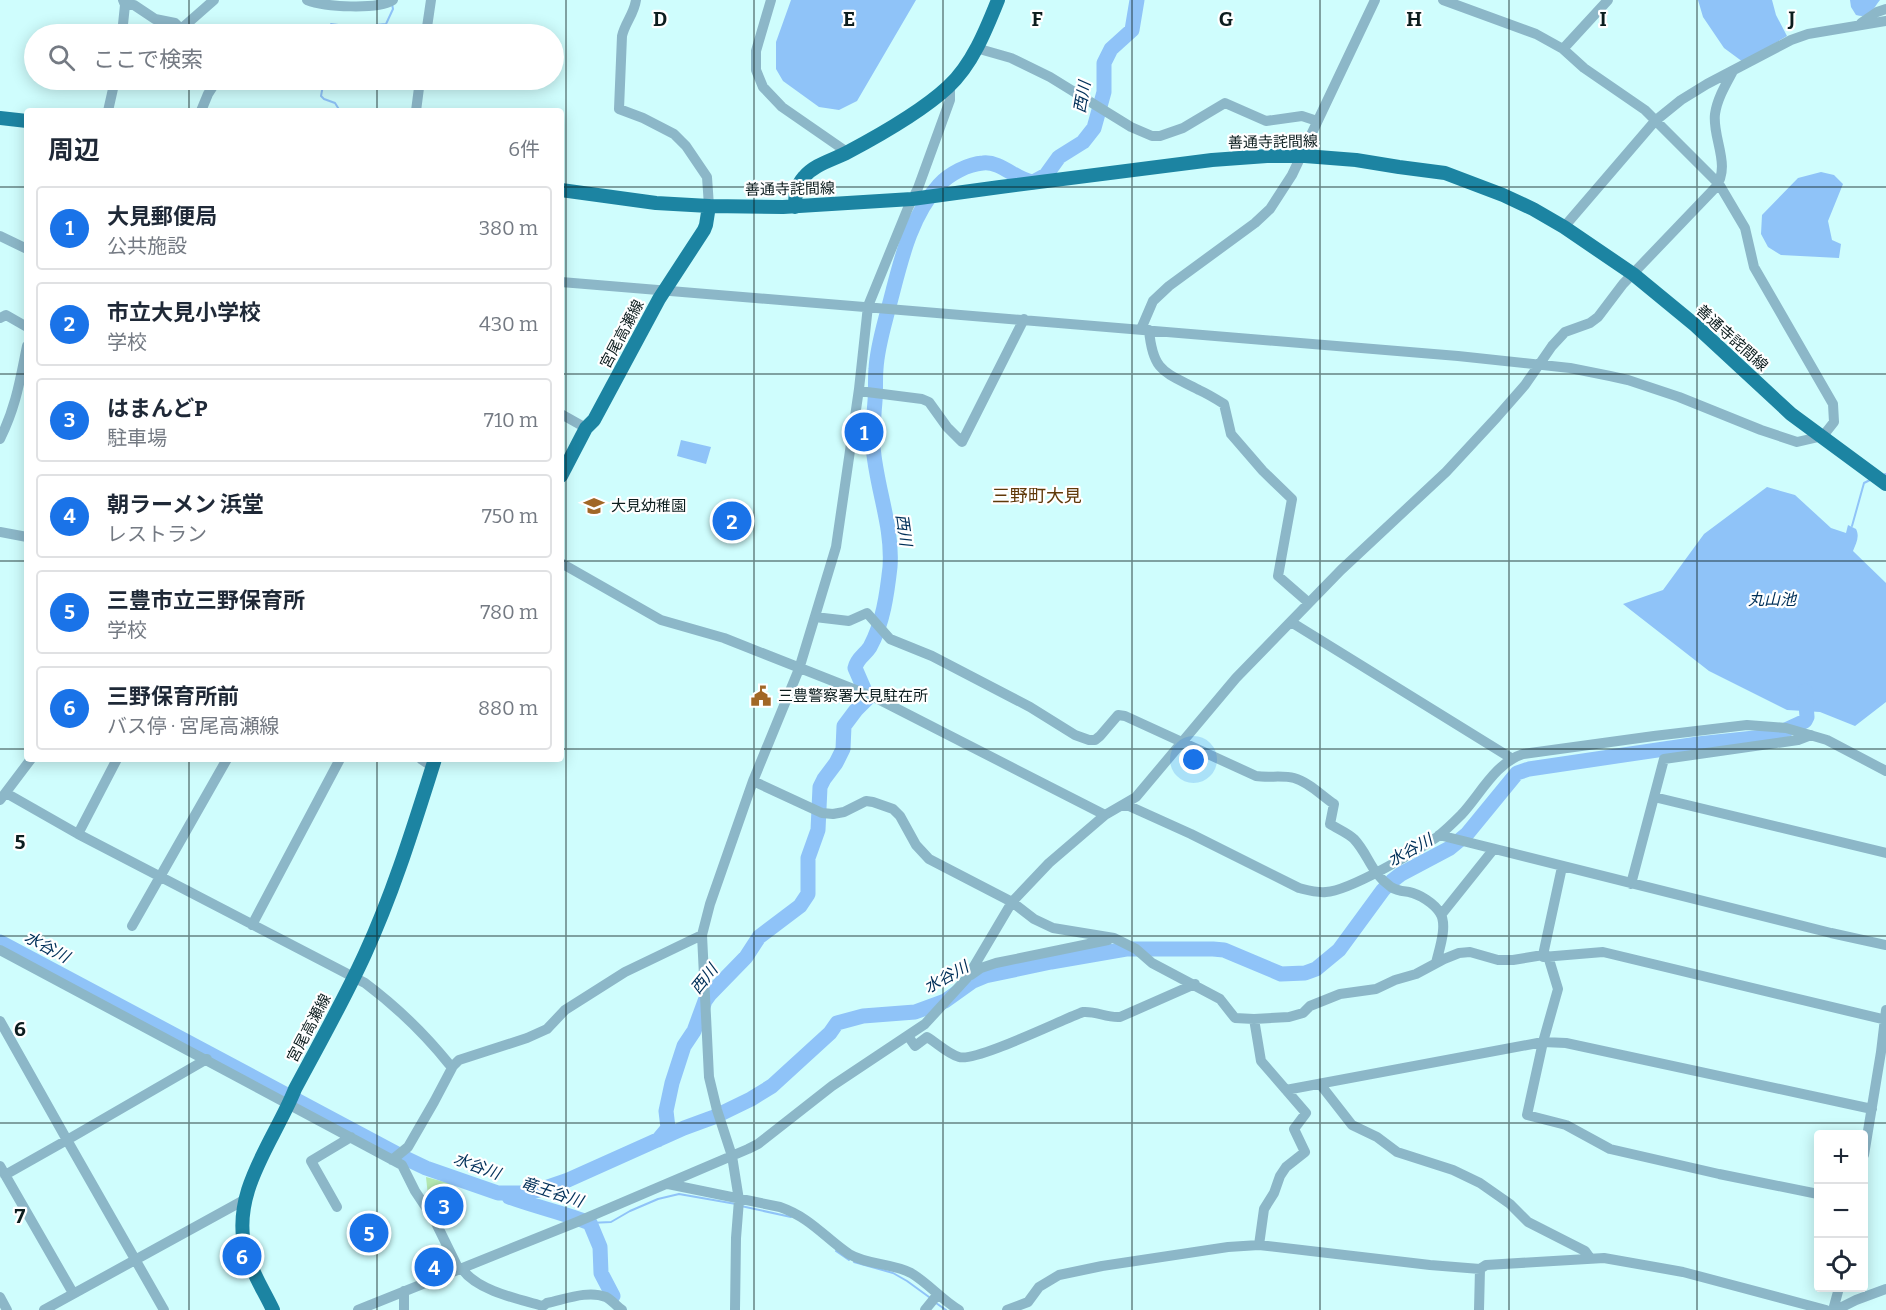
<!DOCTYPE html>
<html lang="ja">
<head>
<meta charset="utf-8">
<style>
	body { margin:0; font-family:Bitter,"Noto Sans JP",serif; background:#f2f2f3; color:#1f2937 }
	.controls { position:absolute; right:18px; bottom:18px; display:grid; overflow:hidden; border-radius:6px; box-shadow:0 3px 15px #0003 }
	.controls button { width:54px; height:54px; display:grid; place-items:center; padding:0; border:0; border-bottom:2px solid #e0e1e3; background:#fff; color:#1f2937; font:30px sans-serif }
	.you { position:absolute; left:1194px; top:760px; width:21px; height:21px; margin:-15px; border:4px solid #fff; border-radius:50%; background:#1a73e8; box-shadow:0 0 0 9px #1a73e833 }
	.badge { display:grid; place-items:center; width:39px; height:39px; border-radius:50%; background:#1a73e8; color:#fff; font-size:20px; font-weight:700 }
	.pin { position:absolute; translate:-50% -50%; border:3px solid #fff; box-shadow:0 2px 6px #0006 }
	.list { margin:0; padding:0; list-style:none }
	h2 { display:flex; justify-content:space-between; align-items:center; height:78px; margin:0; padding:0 24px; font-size:26px }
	h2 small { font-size:20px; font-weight:400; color:#747a83 }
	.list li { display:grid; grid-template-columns:39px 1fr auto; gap:18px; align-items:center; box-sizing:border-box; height:84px; margin:0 12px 12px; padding:0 12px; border:2px solid #e0e1e3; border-radius:6px }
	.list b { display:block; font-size:22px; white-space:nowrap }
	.list p { margin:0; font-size:20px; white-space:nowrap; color:#747a83 }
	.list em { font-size:20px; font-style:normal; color:#747a83 }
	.icon { flex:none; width:33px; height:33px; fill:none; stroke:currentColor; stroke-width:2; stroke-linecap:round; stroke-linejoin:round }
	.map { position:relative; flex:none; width:1886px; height:1310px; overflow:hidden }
	.search { position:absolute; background:#fff; box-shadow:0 3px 15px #0003; left:24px; top:24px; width:540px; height:66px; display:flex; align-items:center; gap:15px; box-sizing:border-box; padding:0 21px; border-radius:33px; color:#747a83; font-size:22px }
	.panel { position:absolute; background:#fff; box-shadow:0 3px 15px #0003; left:24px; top:108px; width:540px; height:654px; border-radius:6px }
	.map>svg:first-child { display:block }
	.green { fill:#b3e8b1 }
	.water { fill:#8fc3f8 }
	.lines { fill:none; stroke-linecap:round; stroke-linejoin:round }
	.stream { stroke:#8fc3f8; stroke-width:2 }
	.river { stroke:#8fc3f8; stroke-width:15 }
	.minor { stroke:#8cb7c8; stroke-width:10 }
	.major { stroke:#1c84a2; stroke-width:14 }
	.grid { fill:none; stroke:#0c1d1e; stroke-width:1.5; stroke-opacity:0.55 }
	.labels { text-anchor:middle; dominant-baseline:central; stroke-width:4.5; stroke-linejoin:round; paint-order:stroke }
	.street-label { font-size:15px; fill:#0c1d1e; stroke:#fff }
	.poi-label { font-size:15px; fill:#0c1d1e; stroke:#fff; text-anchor:start }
	.water-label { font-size:16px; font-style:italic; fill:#003059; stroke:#fff }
	.quarter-label { font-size:18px; fill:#603909; stroke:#fff }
	.grid-label { font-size:20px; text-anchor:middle; font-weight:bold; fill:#0c1d1e; stroke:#fff; stroke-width:4.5; stroke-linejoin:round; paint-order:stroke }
</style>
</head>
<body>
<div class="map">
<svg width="1886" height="1310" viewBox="0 0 1886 1310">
	<rect width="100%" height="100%" fill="#cffdfd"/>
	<path class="green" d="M426,1177L452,1184L428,1196Z"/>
	<path class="water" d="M791,0H916L857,101L839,110L819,107L783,81L776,69V42Z
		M1698,0H1772L1776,15L1787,36L1743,62L1724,48L1703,17Z
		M1850,0H1880C1872,10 1870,19 1856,15L1851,7Z
		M1821,172L1834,175L1843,184L1828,221L1832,240L1841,244L1839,258L1781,255L1768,247L1761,234L1762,215L1798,178Z
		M681,440L711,447L706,464L677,456Z
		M1767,487L1795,495L1831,528L1846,533L1848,525L1856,529C1860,537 1856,543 1853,551L1886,583V702L1855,726L1820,712L1787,710L1709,671L1623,604L1663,590L1704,534Z"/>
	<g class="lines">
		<path class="stream" d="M330,34L331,24L353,27L386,24L393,9L392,4
			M324,80L321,96L324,99L335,103L340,111
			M1885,474H1886
			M1852,526L1864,483L1870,480
			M741,1206L791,1217
			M590,1223L611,1222L630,1211L658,1199L679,1194L736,1204
			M836,1251L849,1260
			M854,1262L893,1273L907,1281L929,1297
			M936,1303L946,1310"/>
		<path class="river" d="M0,942L405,1158L426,1168L498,1193H530L568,1180L684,1128L714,1117L751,1099L772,1086L830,1033L837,1023L863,1016L915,1012L945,1001L973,981L985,976L1051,962L1126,949H1213L1224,950L1281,974L1305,973L1316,969L1339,950L1383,890L1392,881L1401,874L1450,848L1467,834L1517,773L1529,769L1698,744L1773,736L1805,721L1807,717L1805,691
			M658,1140L668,1128L666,1111L672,1083L684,1046L694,1031L705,1001L710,994L746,957L759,937L800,906L808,894V858L818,830L820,787L824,779L836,763L843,749L844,726L856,710L868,698L855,668C857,658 865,655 870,647C883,623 887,594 890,567C893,526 876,487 873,446C872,431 874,415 875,401C876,390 875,379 876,369C877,348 884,326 889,306C900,265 909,218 939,185C949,174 968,164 983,163C1001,161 1016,180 1033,182L1046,175L1059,157L1083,142L1094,128L1104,92V63L1111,49L1132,30L1137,0
			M509,1197C536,1207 564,1213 590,1223L600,1247L601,1273L613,1296"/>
		<path class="minor" d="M307,0C325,7 377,10 393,0
			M636,0C634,14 625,23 622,36L619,109L643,118L674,134L686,146L707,177L709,206
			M771,0L756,51V70L763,87L782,107L847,152
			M125,5H134L155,19L175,23L186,34
			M1861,23L1877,12L1886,9
			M181,29L214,0
			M122,34L125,5L123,0
			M426,34L431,0
			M976,48L1011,58L1050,77L1131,127L1152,136H1160L1183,128L1225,103L1266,121L1302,116L1317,121
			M1563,49L1608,0
			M108,111L115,80
			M201,111L208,94L217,80
			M416,111L420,80
			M1564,227L1655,121L1681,100L1707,84L1791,40L1808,34L1886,21
			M0,236L27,249
			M561,282L1458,356L1570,368L1610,376L1628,380L1679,397L1761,430L1797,442L1823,436L1834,422L1833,404L1754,267L1745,228L1719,184L1645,110L1584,68L1563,49L1536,34L1443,0
			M0,318L6,315L27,327
			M1141,329L1153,301L1169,286L1255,223L1270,209L1292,175L1375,0
			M1149,330C1153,373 1165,372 1199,390C1208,394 1216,399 1224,404L1231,434L1263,471L1292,499L1278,576L1309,603
			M859,391L922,399L929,402L947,427L962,442L1024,319
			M561,414L586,428
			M0,439C16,407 20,380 27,346
			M0,532L27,537
			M561,563L661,620L724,638L876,698L1105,815
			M815,617L849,621L867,613L890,639L932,656L1030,707L1075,735L1089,740H1095L1100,736L1118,715L1125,716L1256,776C1268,778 1283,775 1294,778C1309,782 1322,796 1334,804L1330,824C1338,829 1348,833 1354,839C1369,855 1370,872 1391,887C1397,891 1402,891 1409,892C1419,894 1434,903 1440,913C1448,925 1439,950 1436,963
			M1291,622L1511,758
			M421,759L427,763
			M753,781L822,813L833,814L844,812L866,801L873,802L893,809L900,816L916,845L929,859L1012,902L1034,919L1053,928L1114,938L1136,949L1152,963L1220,999L1235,1018L1254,1019L1289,1017L1303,1013L1310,1006L1340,994L1376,989L1395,980L1416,974L1444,959L1459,953L1470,952L1498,960H1513L1543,955V957L1603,952L1886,1020
			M6,793L78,834L365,983C397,1007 424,1033 449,1064L453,1066
			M1654,797L1886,853
			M0,800L31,759
			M1122,806H1129L1191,834L1299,888C1307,890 1317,893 1326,892C1349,891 1417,851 1437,837C1446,830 1453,823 1461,815C1480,795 1495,763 1523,754L1654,736L1747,725L1786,728L1827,740L1886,771
			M78,834L117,759
			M1439,835L1831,933L1886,945
			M1631,884L1664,759L1798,740L1811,735
			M1441,915L1493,850
			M252,925L340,759
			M132,926L227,759
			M0,950L402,1165L415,1191L435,1221L459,1270
			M1543,955L1562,867
			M1548,956L1558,989L1543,1042L1527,1115L1566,1125L1610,1149L1719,1174L1818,1194
			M971,975L981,968L996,963L1108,940
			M1254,1019L1261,1061L1306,1113L1294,1129L1305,1152L1286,1167L1280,1176L1274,1193L1264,1209L1259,1245
			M0,1021L67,1140L207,1059
			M908,1036L915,1046L927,1037C937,1043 948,1054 959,1057C976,1062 1061,1020 1083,1012C1097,1011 1106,1018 1120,1017L1195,984
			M1320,1084L1352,1125L1377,1137L1397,1152L1453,1170L1480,1183L1510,1204L1528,1222L1585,1251L1590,1258
			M1286,1090L1543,1042L1566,1043L1872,1109
			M1864,1155L1881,1052L1886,1010
			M392,1160L408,1147L434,1102L453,1066L459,1060L527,1038L547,1029L565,1010L625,972L702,935
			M0,1166L73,1293
			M5,1175L67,1140L164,1310
			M668,1184L780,1207C811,1218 824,1237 849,1254C867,1265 892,1263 911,1273C928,1283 942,1300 959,1310
			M337,1207L311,1161L351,1137
			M462,1269C478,1291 518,1299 543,1306L547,1303C566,1299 588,1290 606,1297C612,1300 616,1306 622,1310
			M404,1291V1310
			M0,1297L7,1310
			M44,1310L246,1199
			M358,1310L577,1222L748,1149L758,1144L832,1086L925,1024L967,978L1012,902L1049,863L1105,815L1136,797L1236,678L1341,570L1446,472L1497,417L1525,385L1552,346L1565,332L1590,323L1598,317L1623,284L1715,188C1732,166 1712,138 1715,114C1717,99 1726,84 1733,71
			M735,1310L736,1238L739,1200L732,1156L717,1110L709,1077L702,935L710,904L753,781L799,669L836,547L859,389L868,306L908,208L918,188L950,100V86
			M925,1310L938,1294
			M1007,1310L1028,1302L1039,1287L1059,1275L1102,1266L1228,1247L1259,1245L1430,1265L1480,1269L1486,1265L1604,1258L1683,1272L1826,1310
			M1479,1310L1480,1269
			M1833,1310L1839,1288
			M1836,1310L1856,1300L1886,1289"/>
		<path class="major" d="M0,118L27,121
			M561,190L656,203L709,206L783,207L912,199L1000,187L1212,160L1267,156H1305L1356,160L1399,167L1445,173L1503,195L1533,209L1564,227L1633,274L1695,325L1791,414L1886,484
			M795,207C795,195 796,186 804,177C815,164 833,160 848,152C880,135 921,112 948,87C972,65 986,30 998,0
			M561,476L586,428L594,420L659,299L704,230L706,225L709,206
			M273,1310C264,1291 252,1273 246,1252C229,1193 275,1140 295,1089C319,1044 344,1000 365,954C394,891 414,825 435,759"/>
	</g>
	<path class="grid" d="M189,0V34M377,0V34M566,0V1310M754,0V1310M943,0V1310M1132,0V1310M1320,0V1310M1509,0V1310M1697,0V1310M189,80V111M377,80V111M0,187H27M561,187H1886M0,374H27M561,374H1886M0,561H27M561,561H1886M0,749H27M561,749H1886M189,759V1310M377,759V1310M0,936H1886M0,1123H1886"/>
	<defs>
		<g id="school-bare" transform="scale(1.62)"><path d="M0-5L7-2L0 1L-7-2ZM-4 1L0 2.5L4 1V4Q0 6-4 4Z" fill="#a16726" stroke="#fff" stroke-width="2.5" paint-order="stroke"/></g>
		<g id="civic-bare" transform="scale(1.62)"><path d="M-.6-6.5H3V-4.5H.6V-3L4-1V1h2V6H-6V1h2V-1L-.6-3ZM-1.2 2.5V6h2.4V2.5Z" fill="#a16726" stroke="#fff" stroke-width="2.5" paint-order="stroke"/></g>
	</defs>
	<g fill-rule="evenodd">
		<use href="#school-bare" x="594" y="506"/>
		<use href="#civic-bare" x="761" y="696"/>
	</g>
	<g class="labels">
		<g class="street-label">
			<text transform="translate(1273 142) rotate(-1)">善通寺詫間線</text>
			<text transform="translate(790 189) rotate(-1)">善通寺詫間線</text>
			<text transform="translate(622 334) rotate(-62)">宮尾高瀬線</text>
			<text transform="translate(1732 338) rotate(42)">善通寺詫間線</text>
			<text transform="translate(309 1028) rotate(-62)">宮尾高瀬線</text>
		</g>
		<g class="poi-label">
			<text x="611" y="506">大見幼稚園</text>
			<text x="778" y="696">三豊警察署大見駐在所</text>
		</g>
		<g class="water-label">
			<text transform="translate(1082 97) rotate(-80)">西川</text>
			<text transform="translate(904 530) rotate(82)">西川</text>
			<text x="1772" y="599">丸山池</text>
			<text transform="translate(1410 850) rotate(-29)">水谷川</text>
			<text transform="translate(47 947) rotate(28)">水谷川</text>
			<text transform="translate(946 977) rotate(-29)">水谷川</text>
			<text transform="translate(704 979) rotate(-51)">西川</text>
			<text transform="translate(477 1166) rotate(20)">水谷川</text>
			<text transform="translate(552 1192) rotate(18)">竜王谷川</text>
		</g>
		<g class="quarter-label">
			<text x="1037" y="496">三野町大見</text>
		</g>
	</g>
	<g class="grid-label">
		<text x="660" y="26">D</text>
		<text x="849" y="26">E</text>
		<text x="1037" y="26">F</text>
		<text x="1226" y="26">G</text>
		<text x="1414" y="26">H</text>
		<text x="1603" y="26">I</text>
		<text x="1792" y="26">J</text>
		<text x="20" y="849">5</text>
		<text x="20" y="1036">6</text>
		<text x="20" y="1223">7</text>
	</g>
</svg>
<div class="controls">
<button>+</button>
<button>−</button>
<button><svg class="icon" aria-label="locate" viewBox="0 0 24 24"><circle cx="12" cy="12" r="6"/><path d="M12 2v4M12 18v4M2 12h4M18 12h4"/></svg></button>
</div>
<div class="you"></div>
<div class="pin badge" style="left:864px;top:432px">1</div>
<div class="pin badge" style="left:732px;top:521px">2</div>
<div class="pin badge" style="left:444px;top:1206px">3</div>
<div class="pin badge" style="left:434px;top:1267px">4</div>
<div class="pin badge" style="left:369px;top:1233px">5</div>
<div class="pin badge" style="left:242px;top:1256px">6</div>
<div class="search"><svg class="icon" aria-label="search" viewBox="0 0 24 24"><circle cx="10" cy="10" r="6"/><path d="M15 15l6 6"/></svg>ここで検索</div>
<section class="panel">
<h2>周辺<small>6件</small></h2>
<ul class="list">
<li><span class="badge">1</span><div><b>大見郵便局</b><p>公共施設</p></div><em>380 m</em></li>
<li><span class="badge">2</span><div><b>市立大見小学校</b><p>学校</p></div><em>430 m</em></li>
<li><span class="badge">3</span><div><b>はまんどP</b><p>駐車場</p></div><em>710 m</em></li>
<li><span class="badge">4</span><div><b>朝ラーメン 浜堂</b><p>レストラン</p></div><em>750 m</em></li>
<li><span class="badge">5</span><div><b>三豊市立三野保育所</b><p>学校</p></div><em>780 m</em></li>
<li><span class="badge">6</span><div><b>三野保育所前</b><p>バス停 · 宮尾高瀬線</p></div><em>880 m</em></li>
</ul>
</section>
</div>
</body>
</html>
